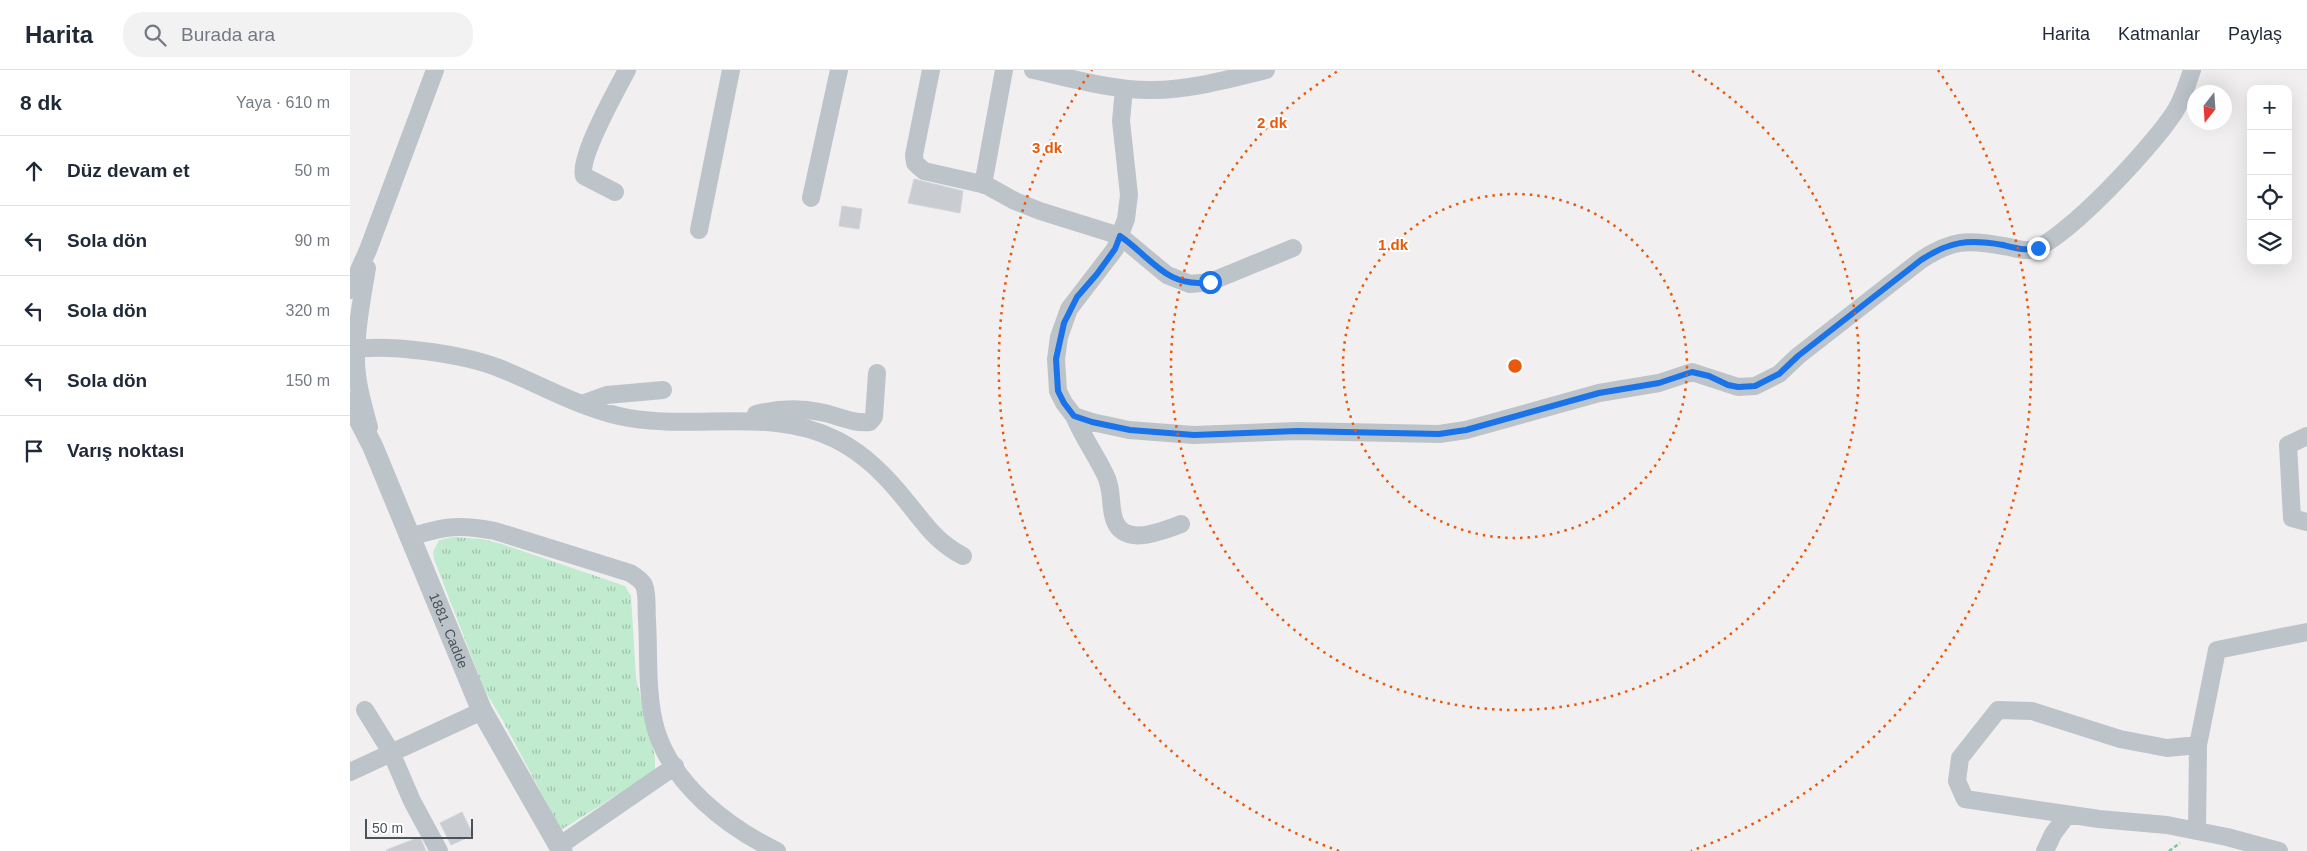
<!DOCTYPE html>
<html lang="tr">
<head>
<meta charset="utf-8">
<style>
	body { margin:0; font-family:Arial,sans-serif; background:#f2f2f3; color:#1f2937 }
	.controls { position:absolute; right:15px; top:15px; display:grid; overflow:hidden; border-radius:10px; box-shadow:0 5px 20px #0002 }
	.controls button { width:45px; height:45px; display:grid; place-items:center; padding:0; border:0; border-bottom:1px solid #e0e1e3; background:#fff; color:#1f2937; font:25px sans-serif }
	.compass { position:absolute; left:1837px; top:15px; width:45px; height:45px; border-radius:50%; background:#fff; box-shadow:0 5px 20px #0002; rotate:197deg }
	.scale { position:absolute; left:15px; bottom:12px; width:108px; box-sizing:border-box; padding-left:5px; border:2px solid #48535a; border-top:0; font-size:14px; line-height:18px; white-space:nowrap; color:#48535a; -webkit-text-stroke:4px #fff; paint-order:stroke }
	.stop { position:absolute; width:15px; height:15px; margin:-11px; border:4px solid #1a73e8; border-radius:50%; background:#fff }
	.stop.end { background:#1a73e8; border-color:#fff; box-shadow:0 1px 5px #0008 }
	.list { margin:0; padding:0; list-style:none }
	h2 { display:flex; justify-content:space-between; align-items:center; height:65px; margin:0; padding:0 20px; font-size:21px }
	h2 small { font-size:16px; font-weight:400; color:#747a83 }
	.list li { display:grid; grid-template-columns:32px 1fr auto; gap:15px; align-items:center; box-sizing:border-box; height:70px; padding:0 20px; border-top:1px solid #e0e1e3 }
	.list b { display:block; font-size:19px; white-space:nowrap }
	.list em { font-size:16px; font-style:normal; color:#747a83 }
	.icon { flex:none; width:28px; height:28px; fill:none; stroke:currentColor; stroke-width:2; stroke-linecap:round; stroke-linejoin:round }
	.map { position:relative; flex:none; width:1957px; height:781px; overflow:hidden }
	header { display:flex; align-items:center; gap:30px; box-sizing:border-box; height:70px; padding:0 25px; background:#fff; border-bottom:1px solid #e0e1e3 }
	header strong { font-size:24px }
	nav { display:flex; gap:28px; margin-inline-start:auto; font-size:18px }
	.search { width:350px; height:45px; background:#f2f2f3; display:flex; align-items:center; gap:12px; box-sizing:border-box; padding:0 18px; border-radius:20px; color:#747a83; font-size:19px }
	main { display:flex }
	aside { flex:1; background:#fff }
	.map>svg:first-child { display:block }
	.park { fill:url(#park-tufts) }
	.building { fill:#c9ccd1; stroke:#d3d5da }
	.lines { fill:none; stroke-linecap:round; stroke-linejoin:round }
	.path { stroke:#7cc69e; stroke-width:2.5; stroke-dasharray:4 2.5; stroke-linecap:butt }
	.minor { stroke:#bcc4ca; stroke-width:18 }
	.tertiary { stroke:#bcc4ca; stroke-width:21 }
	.route { stroke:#1a73e8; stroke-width:6 }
	.ring { fill:none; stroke:#e8590c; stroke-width:2.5; stroke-dasharray:2.5 5 }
	.labels { text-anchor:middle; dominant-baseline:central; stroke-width:4; stroke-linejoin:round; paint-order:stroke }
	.street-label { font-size:14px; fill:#48535a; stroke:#fff }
	.centre { fill:#e8590c; stroke:#fff; stroke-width:2.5 }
	.ring-label { font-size:15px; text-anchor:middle; font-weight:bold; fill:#e8590c; stroke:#fff; stroke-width:4; stroke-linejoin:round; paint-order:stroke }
</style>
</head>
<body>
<header>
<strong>Harita</strong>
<div class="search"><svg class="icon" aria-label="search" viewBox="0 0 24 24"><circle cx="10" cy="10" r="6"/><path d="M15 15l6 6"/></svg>Burada ara</div>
<nav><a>Harita</a><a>Katmanlar</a><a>Paylaş</a></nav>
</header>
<main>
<aside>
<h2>8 dk<small>Yaya · 610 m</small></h2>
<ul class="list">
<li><svg class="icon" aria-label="ahead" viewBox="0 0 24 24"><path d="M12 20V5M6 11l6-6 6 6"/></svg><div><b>Düz devam et</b></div><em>50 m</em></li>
<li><svg class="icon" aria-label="left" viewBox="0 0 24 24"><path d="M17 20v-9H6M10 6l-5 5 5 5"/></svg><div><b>Sola dön</b></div><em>90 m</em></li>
<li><svg class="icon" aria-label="left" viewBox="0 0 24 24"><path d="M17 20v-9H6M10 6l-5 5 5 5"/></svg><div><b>Sola dön</b></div><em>320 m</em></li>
<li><svg class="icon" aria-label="left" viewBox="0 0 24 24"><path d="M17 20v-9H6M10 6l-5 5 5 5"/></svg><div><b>Sola dön</b></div><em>150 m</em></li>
<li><svg class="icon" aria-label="arrive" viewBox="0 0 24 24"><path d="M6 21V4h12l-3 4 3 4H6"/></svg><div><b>Varış noktası</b></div></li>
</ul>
</aside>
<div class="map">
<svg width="1957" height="781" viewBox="0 0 1957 781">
	<defs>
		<pattern id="park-tufts" width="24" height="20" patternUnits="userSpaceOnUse" patternTransform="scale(1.25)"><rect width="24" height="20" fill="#c1ebcf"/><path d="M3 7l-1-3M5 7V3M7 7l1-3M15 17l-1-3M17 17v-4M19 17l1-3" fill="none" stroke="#9fc1ab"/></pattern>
	</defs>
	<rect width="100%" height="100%" fill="#f1efef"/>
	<path class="park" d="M103,467L132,469L152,474L275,516L281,526L286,608L305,687V698L302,703L211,760L153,651L134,619L84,489L83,482L89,470Z"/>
	<path class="building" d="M564,109L613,121L610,143L558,133Z
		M492,136L512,139L509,159L489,156Z
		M112,742L123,765L101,775L90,753Z
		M70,767L76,781H37L36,780Z"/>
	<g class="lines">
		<path class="path" d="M1819,781L1830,773"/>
		<path class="minor" d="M581,0L564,85L565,93L574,101L636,115L665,131L690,141L770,166L817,205L840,214L860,212L943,178
			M683,0C721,8 760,20 799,20C837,21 879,9 916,0
			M774,19L771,51L779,125L776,149L765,179L719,239L709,267L706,289L708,321L714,333L724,346L742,352L779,360L844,365L948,361L1089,364L1116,360L1249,323L1309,313L1342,302L1388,317L1405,316L1429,304L1448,286L1571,190C1601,170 1618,169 1653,176C1662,177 1671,181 1680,180C1711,176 1813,66 1828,36C1834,25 1838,12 1842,0
			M633,115L654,0
			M265,122L234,106C228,88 267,19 277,0
			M461,128L489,0
			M349,160L381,0
			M17,198C12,228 6,258 6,289C6,312 13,335 19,357
			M0,220L18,180L85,0
			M0,280C37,273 113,284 149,298C192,315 233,340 279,348C348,360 422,337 487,370C516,385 537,407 557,432C576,455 586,472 613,486
			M232,334L257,325L313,320
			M406,344C426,339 450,338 470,342C487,345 502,354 520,352L524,347L527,303
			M724,346C733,367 745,384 755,404C762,417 760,431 763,445C770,479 810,462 831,454
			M1957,366L1938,375L1942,448L1957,452
			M60,467C95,456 109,454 145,461L280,503C285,506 291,510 294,515C298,525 296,540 297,550C299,585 296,626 306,660C323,715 377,757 427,781
			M15,640L41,682L62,731L89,781
			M1848,675L1817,678L1770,669L1682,641L1648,640L1610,688L1607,711L1615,729L1749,749L1817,755L1877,767L1929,781
			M0,702L132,641
			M1847,761L1848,675L1867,580L1957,562
			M209,776L325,696
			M1695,781L1703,764L1717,745"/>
		<path class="tertiary" id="s1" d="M0,332L23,377L132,641L212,781"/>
	</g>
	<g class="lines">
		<path class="route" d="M860,212C817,219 802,188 770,166L765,179L747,204L727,227L714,253L706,289L708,321L714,333L724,346L742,352L780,360L844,365L948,361L1089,364L1116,360L1249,323L1309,313L1342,302L1359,306L1378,315L1388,317L1405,316L1429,304L1448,286L1571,190C1600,171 1618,169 1653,175C1665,178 1675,181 1688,178"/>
	</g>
	<g class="ring">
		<circle cx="1165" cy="296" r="172"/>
		<path d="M1342 1A344 344 0 1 1 988 1"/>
		<path d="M989 781A516 516 0 0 1 742 0M1588 0A516 516 0 0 1 1341 781"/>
	</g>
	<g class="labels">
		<g class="street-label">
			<text stroke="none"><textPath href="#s1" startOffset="249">1881. Cadde</textPath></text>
		</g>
	</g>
	<circle cx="1165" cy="296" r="8" class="centre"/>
	<g class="ring-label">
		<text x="922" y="58">2 dk</text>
		<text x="697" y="83">3 dk</text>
		<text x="1043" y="180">1 dk</text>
	</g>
</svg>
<div class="controls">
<button>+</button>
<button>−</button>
<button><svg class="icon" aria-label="locate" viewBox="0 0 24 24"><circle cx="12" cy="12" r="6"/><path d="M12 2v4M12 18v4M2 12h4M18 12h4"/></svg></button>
<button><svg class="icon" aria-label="layers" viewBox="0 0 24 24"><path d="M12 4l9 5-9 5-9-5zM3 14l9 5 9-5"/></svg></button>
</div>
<svg class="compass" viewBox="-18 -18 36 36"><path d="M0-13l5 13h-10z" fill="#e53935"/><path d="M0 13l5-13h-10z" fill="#747a83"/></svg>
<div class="scale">50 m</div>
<div class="stop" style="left:860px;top:212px"></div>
<div class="stop end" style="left:1688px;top:178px"></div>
</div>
</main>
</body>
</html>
